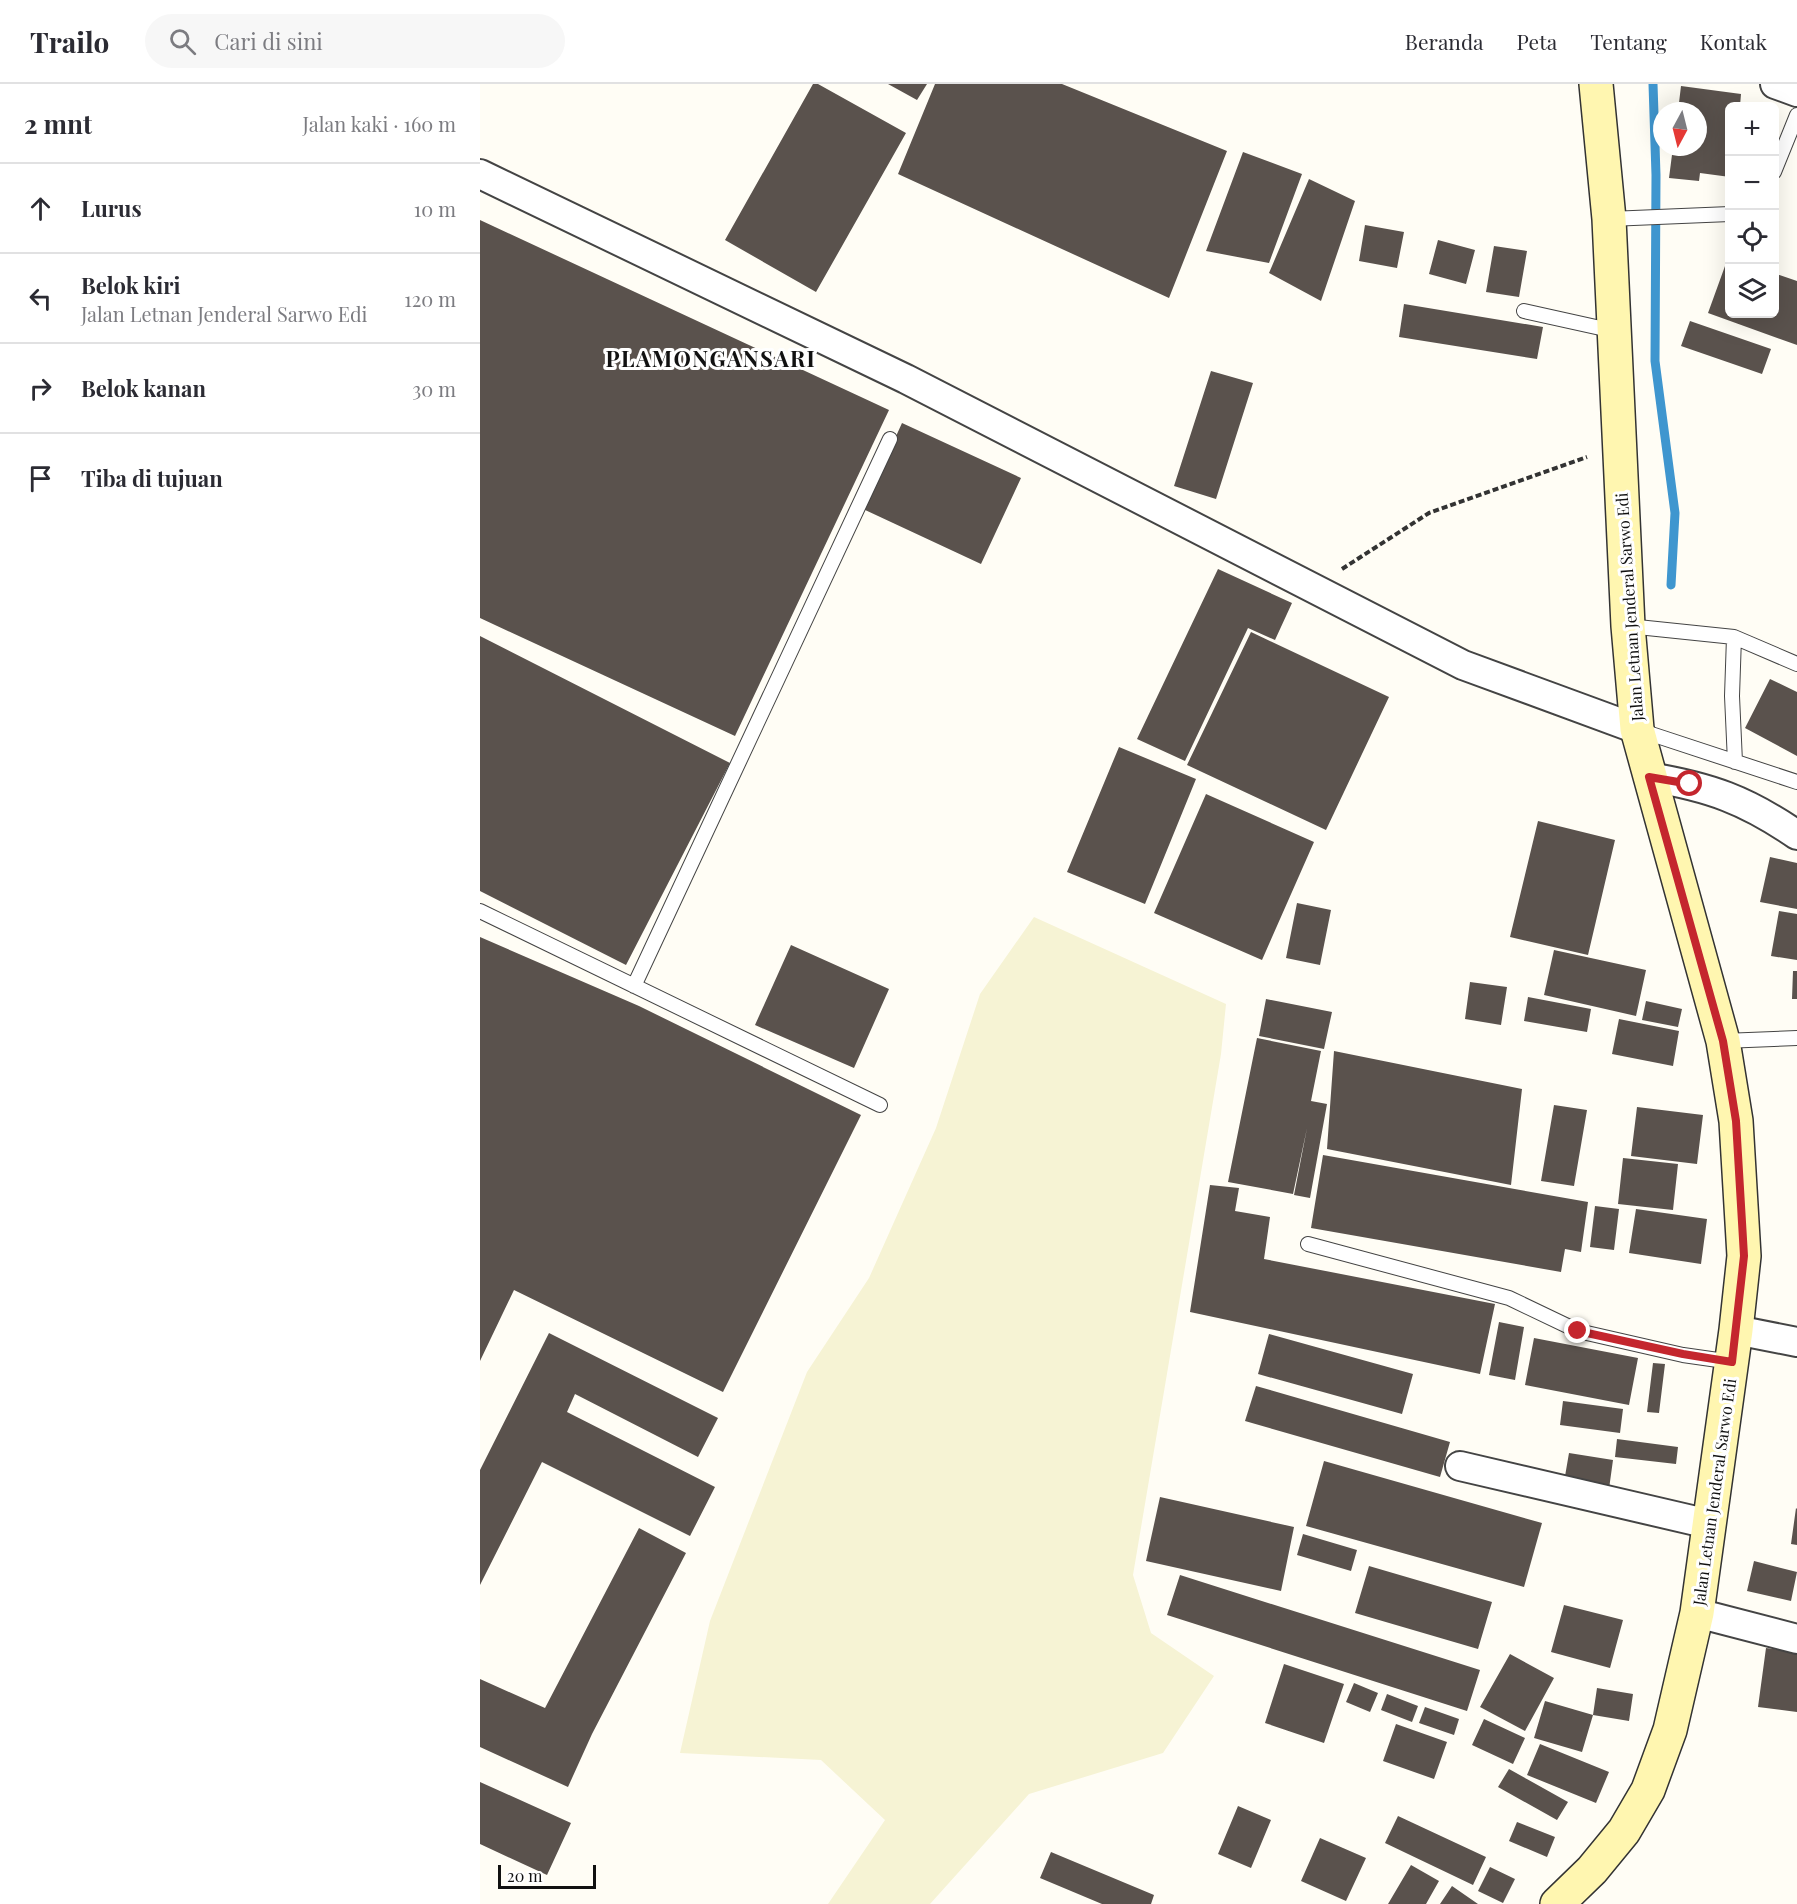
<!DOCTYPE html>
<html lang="id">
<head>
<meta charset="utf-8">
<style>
	body { margin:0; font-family:"Playfair Display",serif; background:#f7f7f7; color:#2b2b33 }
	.controls { position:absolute; right:18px; top:18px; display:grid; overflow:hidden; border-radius:9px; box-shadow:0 6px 24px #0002 }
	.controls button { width:54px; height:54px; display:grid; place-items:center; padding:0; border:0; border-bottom:2px solid #e1e1e2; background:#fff; color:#2b2b33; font:30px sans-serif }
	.compass { position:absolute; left:1173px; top:18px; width:54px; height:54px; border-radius:50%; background:#fff; box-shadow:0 6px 24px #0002; rotate:187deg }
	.scale { position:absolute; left:18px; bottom:15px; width:98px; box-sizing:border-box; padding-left:6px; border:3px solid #111; border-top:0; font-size:16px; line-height:21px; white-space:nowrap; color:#111; -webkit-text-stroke:4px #fff; paint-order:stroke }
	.stop { position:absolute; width:18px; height:18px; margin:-14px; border:4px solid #c4262e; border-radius:50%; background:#fff }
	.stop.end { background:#c4262e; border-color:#fff; box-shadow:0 2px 6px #0008 }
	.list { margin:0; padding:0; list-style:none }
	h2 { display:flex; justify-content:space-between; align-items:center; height:78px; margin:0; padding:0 24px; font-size:26px }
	h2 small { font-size:20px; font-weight:400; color:#7c7c81 }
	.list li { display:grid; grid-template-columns:39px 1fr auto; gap:18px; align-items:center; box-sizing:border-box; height:90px; padding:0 24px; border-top:2px solid #e1e1e2 }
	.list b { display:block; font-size:22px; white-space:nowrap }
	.list p { margin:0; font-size:20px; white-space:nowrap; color:#7c7c81 }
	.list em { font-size:20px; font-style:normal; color:#7c7c81 }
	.icon { flex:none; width:33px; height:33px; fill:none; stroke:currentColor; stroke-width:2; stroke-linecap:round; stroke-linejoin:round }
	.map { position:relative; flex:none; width:1317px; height:1820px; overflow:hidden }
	header { display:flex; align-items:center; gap:36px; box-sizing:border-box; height:84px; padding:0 30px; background:#fff; border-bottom:2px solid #e1e1e2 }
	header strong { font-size:28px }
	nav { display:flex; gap:33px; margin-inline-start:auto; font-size:21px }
	.search { width:420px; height:54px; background:#f7f7f7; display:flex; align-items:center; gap:15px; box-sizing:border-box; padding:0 21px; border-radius:33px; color:#7c7c81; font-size:22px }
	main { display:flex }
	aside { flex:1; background:#fff }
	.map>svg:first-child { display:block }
	.farmland { fill:#f6f3d4 }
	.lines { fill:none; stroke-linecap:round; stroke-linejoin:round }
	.stream { stroke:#3f96cf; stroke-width:9 }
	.building { fill:#5a524d }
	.lane-casing { stroke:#444; stroke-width:16 }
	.street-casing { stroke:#444; stroke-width:32 }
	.secondary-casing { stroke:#333; stroke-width:36 }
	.path { stroke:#333; stroke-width:4; stroke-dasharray:6 3; stroke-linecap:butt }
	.lane { stroke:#fff; stroke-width:14 }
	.street { stroke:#fff; stroke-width:28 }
	.secondary { stroke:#fff6b0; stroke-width:33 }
	.route { stroke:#c4262e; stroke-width:8 }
	.labels { text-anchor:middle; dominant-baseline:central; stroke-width:6; stroke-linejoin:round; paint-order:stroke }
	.street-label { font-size:16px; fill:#111; stroke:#fff }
	.district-label { font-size:22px; font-weight:bold; letter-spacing:1.5px; fill:#111; stroke:#fff }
</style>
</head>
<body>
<header>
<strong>Trailo</strong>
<div class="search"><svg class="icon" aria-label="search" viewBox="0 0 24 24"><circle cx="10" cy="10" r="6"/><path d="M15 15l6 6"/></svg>Cari di sini</div>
<nav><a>Beranda</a><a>Peta</a><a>Tentang</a><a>Kontak</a></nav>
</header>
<main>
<aside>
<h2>2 mnt<small>Jalan kaki · 160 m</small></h2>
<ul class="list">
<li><svg class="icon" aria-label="ahead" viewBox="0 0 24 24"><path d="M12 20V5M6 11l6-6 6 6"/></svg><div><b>Lurus</b></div><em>10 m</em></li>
<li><svg class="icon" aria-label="left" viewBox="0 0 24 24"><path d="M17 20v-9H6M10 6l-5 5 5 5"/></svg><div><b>Belok kiri</b><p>Jalan Letnan Jenderal Sarwo Edi</p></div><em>120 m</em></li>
<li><svg class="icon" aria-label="right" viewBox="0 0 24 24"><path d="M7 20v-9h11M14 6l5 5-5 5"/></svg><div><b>Belok kanan</b></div><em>30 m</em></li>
<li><svg class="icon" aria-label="arrive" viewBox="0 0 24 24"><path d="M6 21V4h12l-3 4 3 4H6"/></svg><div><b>Tiba di tujuan</b></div></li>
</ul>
</aside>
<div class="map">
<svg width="1317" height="1820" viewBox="0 0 1317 1820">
	<rect width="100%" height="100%" fill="#fffdf5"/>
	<path class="farmland" d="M554,833L746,920L741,970L653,1491L671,1549L734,1592L683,1669L549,1710L450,1820H348L405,1736L341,1676L200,1669L230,1537L327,1288L389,1194L456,1044L500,910Z"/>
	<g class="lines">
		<path class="stream" d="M1173,0L1176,91L1175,277L1195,429L1191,501"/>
	</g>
	<path class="building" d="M333,0H338L426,49L336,208L245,156Z
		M408,0H447L437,16Z
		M455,0H582L747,67L689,214L418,90Z
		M1201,2L1261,10L1260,22H1250V93L1220,89L1219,97L1189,94L1193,63H1218V27H1198Z
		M763,68L822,90L789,179L726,167Z
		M829,95L875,117L841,217L789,189Z
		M0,136L409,326L255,652L0,534Z
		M885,141L924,148L917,184L879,177Z
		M958,156L995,166L986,200L949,190Z
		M1014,162L1047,167L1039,213L1006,208Z
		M1249,171L1250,230H1294V189L1317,197V261L1228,229Z
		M924,220L1063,243L1057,275L919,253Z
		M1210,237L1291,265L1282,290L1201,262Z
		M731,287L773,299L736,415L694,402Z
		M422,339L541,394L501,480L383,425Z
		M738,485L812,519L795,556L768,544L705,677L657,655Z
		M771,548L909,613L846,746L707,681Z
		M0,552L250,679L146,881L0,807Z
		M1290,595L1317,608V672L1265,644Z
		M639,663L716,695L665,820L587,788Z
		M726,710L834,758L782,876L674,829Z
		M1058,737L1135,756L1108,871L1030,853Z
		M1290,773L1317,779V825L1280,818Z
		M817,819L851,826L840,881L806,874Z
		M1299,827L1317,830V876L1291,872Z
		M0,853L159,922L381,1031L243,1308L34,1206L0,1277Z
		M311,861L409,905L374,984L275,941Z
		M1074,866L1166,886L1156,932L1064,911Z
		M1313,887H1317V915H1312Z
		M990,898L1027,903L1021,941L985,935Z
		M1048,913L1111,925L1107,948L1044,937Z
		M786,915L852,928L844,965L779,952Z
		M1166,917L1202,925L1198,943L1162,936Z
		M1139,935L1199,947L1193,982L1132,970Z
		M777,954L841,967L831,1017L847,1020L830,1114L814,1111L827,1044L813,1110L748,1098Z
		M854,967L1042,1005L1031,1101L847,1065Z
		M1074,1021L1107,1026L1094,1102L1061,1097Z
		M1157,1023L1223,1031L1217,1080L1151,1072Z
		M843,1071L1108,1118L1101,1168L1085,1165L1081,1188L831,1144Z
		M1143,1074L1198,1080L1193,1126L1138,1120Z
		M730,1101L759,1104L755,1127L790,1133L784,1175L1015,1220L1000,1290L710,1228Z
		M1115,1122L1139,1125L1134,1166L1110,1163Z
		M1156,1125L1227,1135L1221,1180L1149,1169Z
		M1019,1238L1044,1243L1035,1296L1009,1291Z
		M69,1249L238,1334L218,1373L95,1310L87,1328L235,1403L210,1452L62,1378L0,1501V1386Z
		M789,1250L933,1290L922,1330L778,1290Z
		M1054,1254L1158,1274L1149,1321L1045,1301Z
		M1173,1279L1185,1280L1179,1329L1167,1328Z
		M776,1302L970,1358L960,1393L765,1337Z
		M1083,1317L1143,1325L1140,1349L1080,1341Z
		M1137,1355L1198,1363L1196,1380L1135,1373Z
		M1089,1369L1133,1376L1129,1405L1084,1398Z
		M844,1377L1062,1439L1044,1503L826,1442Z
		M680,1413L814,1443L801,1507L666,1477Z
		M1316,1424L1317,1425V1461L1311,1460Z
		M159,1444L206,1469L112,1650L88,1703L0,1663V1595L65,1624Z
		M823,1450L877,1466L871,1487L817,1471Z
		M1274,1477L1317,1488L1311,1517L1267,1507Z
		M889,1482L1012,1518L998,1565L875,1529Z
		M700,1491L1000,1586L987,1627L687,1531Z
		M1084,1521L1143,1536L1130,1584L1071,1568Z
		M1286,1564L1317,1568V1628L1278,1623Z
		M1030,1570L1074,1594L1045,1647L1000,1623Z
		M804,1580L864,1600L844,1659L785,1639Z
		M874,1599L898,1609L890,1628L866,1618Z
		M1117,1604L1153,1610L1149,1637L1113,1631Z
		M907,1610L938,1622L932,1638L901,1626Z
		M1065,1617L1113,1631L1102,1668L1054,1654Z
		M945,1623L979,1635L974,1651L939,1639Z
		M1004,1635L1045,1654L1033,1680L992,1661Z
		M916,1640L967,1658L954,1695L903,1677Z
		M1060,1660L1129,1688L1116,1719L1047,1691Z
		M1029,1685L1088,1718L1077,1736L1018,1703Z
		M0,1698L91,1739L67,1791L0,1760Z
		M758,1722L791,1736L771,1784L738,1770Z
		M918,1732L1006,1773L993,1801L905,1759Z
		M1037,1738L1075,1753L1067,1773L1029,1757Z
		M840,1754L886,1774L866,1817L821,1797Z
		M571,1768L674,1811L671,1820H622L560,1794Z
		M931,1781L959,1797L946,1820H908Z
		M1010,1783L1035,1795L1023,1819L998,1807Z
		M972,1802L998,1820H960Z"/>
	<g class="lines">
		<g class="lane-casing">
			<path id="lane" d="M1294,88L1317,31
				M1129,135L1250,130
				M1044,227L1134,247
				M1148,542L1254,553L1317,580
				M1254,553L1252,612L1255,678
				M1159,646L1317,698
				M0,827L400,1021
				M154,902L410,355
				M1243,957L1317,954
				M828,1160L1029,1214L1098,1247L1203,1271L1252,1278"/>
		</g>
		<g class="street-casing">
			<path id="street" d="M1295,0L1317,8
				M0,90L426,295L983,581L1157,645
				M1169,693C1230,703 1266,716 1317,751
				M1256,1246L1317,1258
				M980,1382L1229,1440
				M1217,1529L1317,1555"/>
		</g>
		<g class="secondary-casing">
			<path id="secondary" d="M1077,1820L1112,1786L1144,1747L1168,1706L1190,1646L1217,1529L1256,1246L1264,1172L1256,1037L1243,957L1157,645L1148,542L1129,135L1116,0"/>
		</g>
		<path class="path" d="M862,485L949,429L1107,373"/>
		<use href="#lane" class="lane"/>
		<use href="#street" class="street"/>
		<use href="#secondary" class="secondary"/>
	</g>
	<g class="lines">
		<path class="route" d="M1098,1247L1203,1270L1252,1278L1264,1172L1256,1037L1243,957L1169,693L1210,700"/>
	</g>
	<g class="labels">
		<g class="street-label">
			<text transform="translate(1149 523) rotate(-94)">Jalan Letnan Jenderal Sarwo Edi</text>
			<text transform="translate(1234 1408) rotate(-82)">Jalan Letnan Jenderal Sarwo Edi</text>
		</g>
		<g class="district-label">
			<text x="231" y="274">PLAMONGANSARI</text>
		</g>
	</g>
</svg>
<div class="controls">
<button>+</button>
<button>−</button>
<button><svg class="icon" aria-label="locate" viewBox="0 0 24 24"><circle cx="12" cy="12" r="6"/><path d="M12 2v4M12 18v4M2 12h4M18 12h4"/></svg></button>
<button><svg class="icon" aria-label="layers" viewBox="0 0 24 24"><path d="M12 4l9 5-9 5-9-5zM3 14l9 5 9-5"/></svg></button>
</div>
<svg class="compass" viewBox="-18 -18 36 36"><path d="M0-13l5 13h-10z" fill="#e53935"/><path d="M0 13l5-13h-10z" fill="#7c7c81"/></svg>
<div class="scale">20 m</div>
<div class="stop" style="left:1210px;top:700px"></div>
<div class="stop end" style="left:1098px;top:1247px"></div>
</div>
</main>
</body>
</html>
